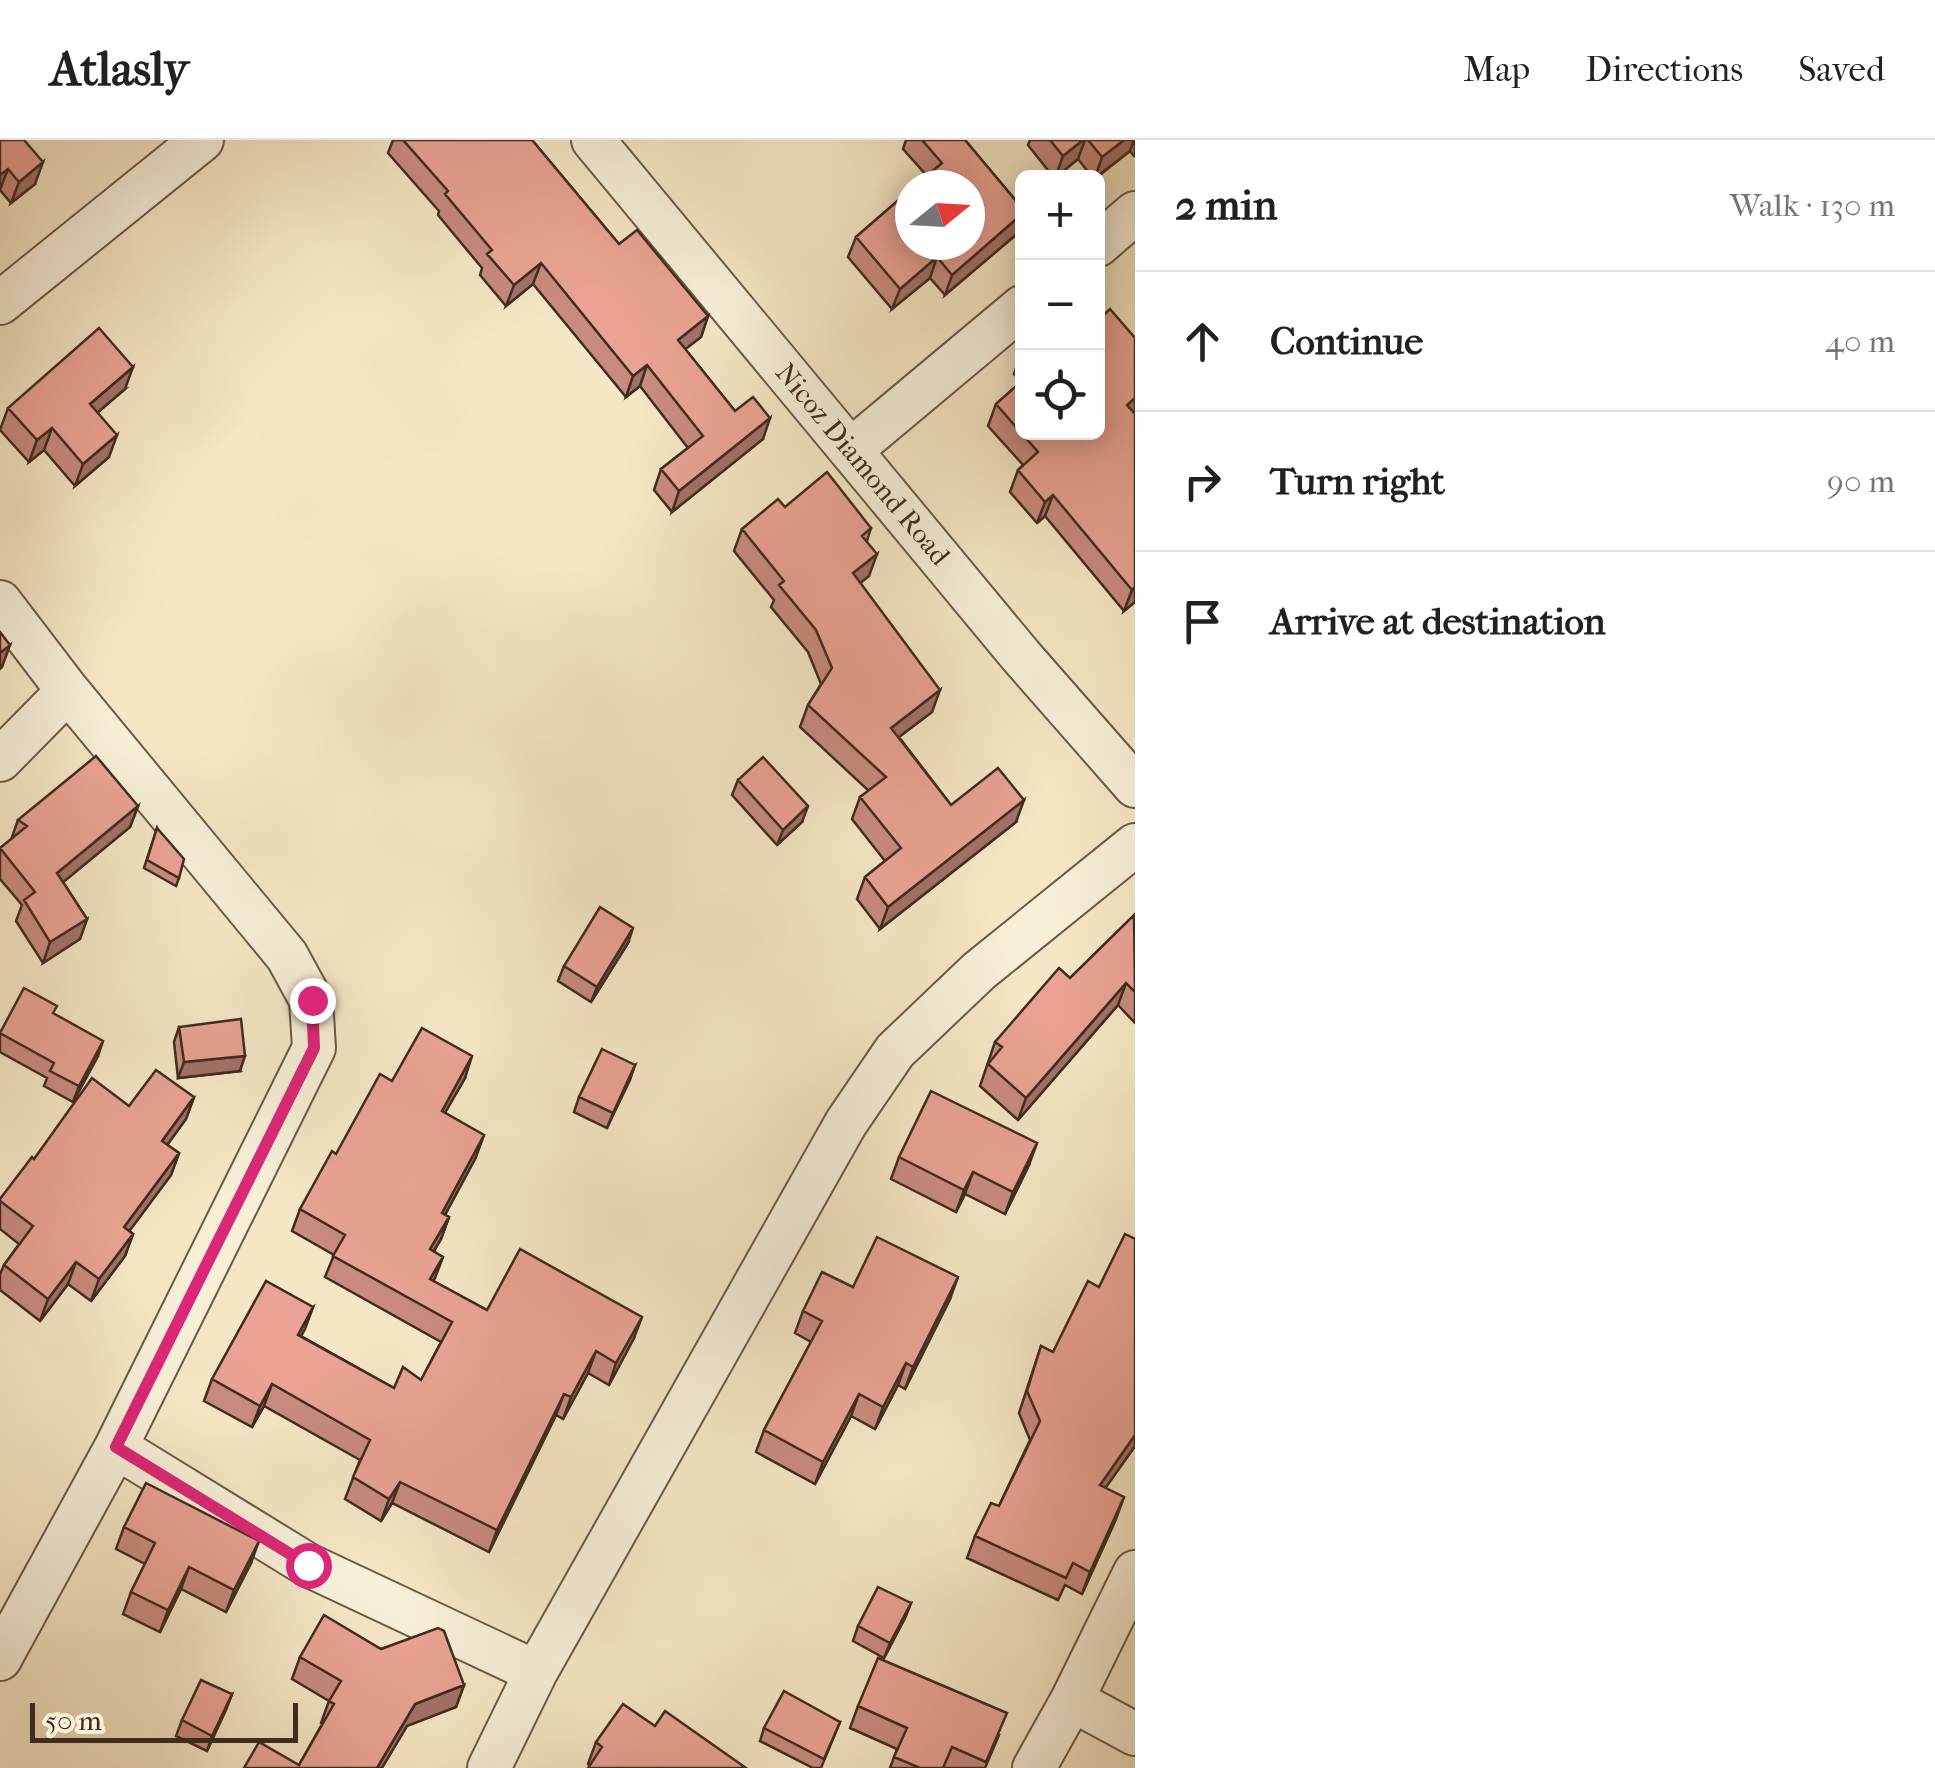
<!DOCTYPE html>
<html lang="en">
<head>
<meta charset="utf-8">
<style>
	body { margin:0; font-family:"IM FELL French Canon",serif; background:#f2f2f2; color:#202124 }
	.controls { position:absolute; right:30px; top:30px; display:grid; overflow:hidden; border-radius:15px; box-shadow:0 5px 25px #0003 }
	.controls button { width:90px; height:90px; display:grid; place-items:center; padding:0; border:0; border-bottom:2px solid #e0e0e0; background:#fff; color:#202124; font:50px sans-serif }
	.compass { position:absolute; left:895px; top:30px; width:90px; height:90px; border-radius:50%; background:#fff; box-shadow:0 5px 25px #0003; rotate:72deg }
	.scale { position:absolute; left:30px; bottom:25px; width:268px; box-sizing:border-box; padding-left:10px; border:5px solid #3f2c1f; border-top:0; font-size:28px; line-height:35px; white-space:nowrap; color:#3f2c1f; -webkit-text-stroke:8px #f8efd9; paint-order:stroke }
	.stop { position:absolute; width:30px; height:30px; margin:-22px; border:8px solid #db2777; border-radius:50%; background:#fff }
	.stop.end { background:#db2777; border-color:#fff; box-shadow:0 2px 10px #0008 }
	.list { margin:0; padding:0; list-style:none }
	h2 { display:flex; justify-content:space-between; align-items:center; height:130px; margin:0; padding:0 40px; font-size:42px }
	h2 small { font-size:32px; font-weight:400; color:#757577 }
	.list li { display:grid; grid-template-columns:65px 1fr auto; gap:30px; align-items:center; box-sizing:border-box; height:140px; padding:0 40px; border-top:2px solid #e0e0e0 }
	.list b { display:block; font-size:38px; white-space:nowrap }
	.list em { font-size:32px; font-style:normal; color:#757577 }
	.icon { flex:none; width:55px; height:55px; fill:none; stroke:currentColor; stroke-width:2; stroke-linecap:round; stroke-linejoin:round }
	.map { position:relative; flex:none; width:1135px; height:1628px; overflow:hidden }
	header { display:flex; align-items:center; gap:60px; box-sizing:border-box; height:140px; padding:0 50px; background:#fff; border-bottom:2px solid #e0e0e0 }
	header strong { font-size:48px }
	nav { display:flex; gap:55px; margin-inline-start:auto; font-size:35px }
	main { display:flex }
	aside { flex:1; background:#fff }
	.map>svg:first-child { display:block }
	.lines { fill:none; stroke-linecap:round; stroke-linejoin:round }
	.minor-casing { stroke:#6c5a48; stroke-width:46 }
	.minor { stroke:#f8efd9; stroke-width:42 }
	.wall { fill:#c88b7e; stroke:#3f2c1f; stroke-width:2.5 }
	.shaded-wall { fill:#a37167; stroke:#3f2c1f; stroke-width:2.5 }
	.building { fill:#e9a293; stroke:#3f2c1f; stroke-width:2.5 }
	.route { stroke:#db2777; stroke-width:12 }
	.labels { text-anchor:middle; dominant-baseline:central; stroke-width:10; stroke-linejoin:round; paint-order:stroke }
	.street-label { font-size:28px; fill:#3f2c1f; stroke:#f8efd9 }
</style>
</head>
<body>
<header>
<strong>Atlasly</strong>
<nav><a>Map</a><a>Directions</a><a>Saved</a></nav>
</header>
<main>
<div class="map">
<svg width="1135" height="1628" viewBox="0 0 1135 1628">
	<rect width="100%" height="100%" fill="#f5e6c5"/>
	<filter id="stains"><feTurbulence type="fractalNoise" baseFrequency=".002" numOctaves="4"/><feColorMatrix values="0 0 0 0 .2 0 0 0 0 .09 0 0 0 0 .02 0 0 0 .5 -.17"/></filter>
	<radialGradient id="worn" r=".72"><stop offset=".6" stop-color="#630" stop-opacity="0"/><stop offset="1" stop-color="#630" stop-opacity=".3"/></radialGradient>
	<g class="lines">
		<g class="minor-casing">
			<path id="minor" d="M593,0L1021,516L1135,646
				M1098,105L1135,73
				M0,163L202,0
				M851,310L1022,167
				M0,462L68,551L287,816L311,860L314,908L116,1307L0,1519
				M0,620L68,551
				M116,1307L308,1425L536,1532
				M1072,1560L1135,1432
				M489,1628L536,1532L846,983L895,911L979,831L1135,705
				M1034,1628L1072,1560L1135,1594"/>
		</g>
		<use href="#minor" class="minor"/>
	</g>
	<path class="wall" d="M0,0L35,44L11,63L0,50Z
		M393,0H532L619,104L708,176L701,197L685,209L735,271L763,299L672,372L654,350L661,329L688,308L640,246L626,257L533,144L506,166L480,135L482,128L438,75L439,71L388,13Z
		M906,0H965L1022,68V80L1018,93L945,155L930,138L892,169L848,117L856,97L927,36L903,9Z
		M1030,0H1135V15L1134,16L1130,11L1096,38H1093L1078,19L1054,38L1028,5Z
		M1022,211V292L1134,273L1135,274V462L1124,471L1045,376L1037,383L1010,352L1018,330L1023,325L988,286L996,264L1021,242L1014,234Z
		M125,249L98,272L109,317L75,346L44,310L29,322L0,290L8,268Z
		M785,367L871,388L867,401L869,436L860,443L932,572L899,597L951,665L1016,682L880,789L857,759L865,737L885,721L852,679L860,657L869,651L800,587L808,565L821,544L808,512L771,467L774,460L734,411L742,389Z
		M738,640L802,682L777,705L732,655Z
		M138,666L130,687L63,742L87,779L80,799L43,823L16,781L22,765L0,739V708L11,700L18,680Z
		M157,688L179,738L176,746L144,728Z
		M1135,777V883L1118,865L1018,980L980,946L995,902L1070,838Z
		M628,803L591,862L558,841L564,826Z
		M54,874L98,916L73,962L44,946L47,938L0,912V893Z
		M179,887L240,931L178,938L174,902Z
		M635,925L607,988L574,972L579,957Z
		M465,938L445,972L476,1017L445,1075L449,1077L441,1099L434,1111L433,1141L487,1170L634,1198L609,1245L588,1233L563,1279L556,1275L489,1412L392,1363L381,1381L345,1359L360,1320L264,1266L252,1287L204,1261L212,1239L313,1167L301,1196L394,1248L421,1240L441,1202L325,1137L334,1115L292,1091L300,1069L336,1014L392,941Z
		M194,957L186,979L167,1005L179,1013L171,1035L129,1091L133,1094L125,1116L91,1161L68,1144L40,1181L0,1150V1134L4,1125L19,1104L0,1089V1059L34,1019L129,966Z
		M899,1017L1029,1025L1005,1074L965,1054L956,1072L891,1039Z
		M1135,1099V1306L1105,1348L1116,1379L1082,1454L1065,1445L1058,1460L967,1418L975,1396L999,1366L1030,1300L1019,1273L1041,1206L1053,1212L1099,1147Z
		M853,1147L950,1159L905,1249L898,1245L875,1289L851,1276L815,1344L756,1312L764,1290L811,1202L795,1193L803,1171Z
		M124,1387L251,1423L226,1472L181,1449L160,1492L123,1474L131,1452L145,1424L116,1409Z
		M911,1463L905,1478L884,1518L853,1501L858,1486Z
		M381,1509L464,1545L456,1567L299,1625L322,1584L321,1583L329,1561L292,1539L300,1517Z
		M232,1554L207,1611L176,1596L182,1580Z
		M858,1566L999,1595L985,1628H890L897,1609L850,1588Z
		M840,1582L821,1628H813L760,1601L764,1588Z
		M655,1586L589,1625L588,1624L596,1602Z"/>
	<path class="shaded-wall" d="M1083,0H1085L1078,19L1055,38L1063,16Z
		M1124,0H1134L1130,11L1095,38L1102,17Z
		M43,22L35,44L11,63L19,42Z
		M8,29L0,50V35Z
		M1022,74V80L1018,93L945,155L952,135Z
		M937,117L930,138L892,169L900,149Z
		M541,123L533,144L506,166L514,145Z
		M708,176L701,197L670,221L678,200Z
		M647,225L640,246L626,257L633,236Z
		M133,227L125,249L82,286L90,264Z
		M1135,258V272L1119,286L1127,265Z
		M770,278L763,299L672,372L679,351Z
		M52,288L44,310L29,322L37,300Z
		M117,295L109,317L75,346L83,324Z
		M1053,355L1045,376L1037,383L1045,362Z
		M877,414L869,436L845,455L853,433Z
		M1135,447V462L1124,471L1132,450Z
		M10,505L2,527L0,529V513Z
		M940,550L932,572L883,609L891,588Z
		M1024,660L1016,682L880,789L888,767Z
		M138,666L130,687L50,753L57,733Z
		M808,666L802,682L777,705L783,690Z
		M87,779L80,799L43,823L50,802Z
		M633,788L628,803L591,862L597,847Z
		M1126,843L1118,865L1018,980L1026,958Z
		M103,901L98,916L73,962L79,946Z
		M245,916L240,931L178,938L184,922Z
		M472,916L465,938L434,992L442,971Z
		M635,925L630,940L607,988L613,973Z
		M194,957L186,979L154,1023L162,1001Z
		M484,995L476,1017L434,1095L442,1073Z
		M1037,1003L1029,1025L1005,1074L1013,1052Z
		M179,1013L171,1035L116,1109L124,1087Z
		M973,1032L965,1054L956,1072L964,1050Z
		M449,1077L441,1099L422,1131L430,1109Z
		M133,1094L125,1116L91,1161L99,1139Z
		M443,1117L435,1138L422,1161L430,1139Z
		M76,1122L68,1144L40,1181L48,1159Z
		M958,1137L950,1159L905,1249L913,1227Z
		M313,1167L305,1189L290,1216L298,1195Z
		M642,1177L634,1198L609,1245L616,1223Z
		M596,1211L588,1233L563,1279L571,1257Z
		M906,1223L898,1245L875,1289L883,1267Z
		M272,1244L264,1266L252,1287L260,1266Z
		M564,1254L556,1275L489,1412L497,1390Z
		M859,1254L851,1276L815,1344L823,1322Z
		M1135,1295V1306L1092,1367L1100,1345Z
		M400,1342L392,1363L381,1381L389,1359Z
		M1124,1357L1116,1379L1082,1454L1090,1432Z
		M259,1401L251,1423L226,1472L234,1450Z
		M189,1427L181,1449L160,1492L168,1470Z
		M911,1463L905,1478L884,1518L890,1503Z
		M464,1545L456,1567L407,1586L382,1628H377L415,1564Z
		M232,1554L226,1570L207,1611L212,1596Z"/>
	<path class="building" d="M0,0H24L43,22L19,42L8,29L0,35Z
		M403,0H532L619,104L637,90L708,176L678,200L735,271L753,257L770,278L679,351L661,329L703,296L647,225L633,236L541,123L514,145L487,114L492,110L445,54L448,51Z
		M922,0H965L1022,68V74L952,135L937,117L900,149L856,97L910,50V105H970V45H916L942,23Z
		M1050,0H1083L1063,16Z
		M1088,0H1124L1102,17Z
		M1110,169L1135,198V258L1127,265L1135,274V447L1132,450L1053,355L1045,362L1018,330L1038,312L996,264L1022,241V292H1098V180Z
		M99,188L133,227L90,264L117,295L83,324L52,288L37,300L8,268Z
		M827,332L871,388L862,396L877,414L853,433L940,550L891,588L951,665L998,628L1024,660L888,767L865,737L901,708L860,657L886,637L808,565L832,528L816,490L779,445L784,441L742,389L778,359L785,367Z
		M0,492L10,505L0,513Z
		M96,616L138,666L57,733L87,779L50,802L24,760L35,752L0,708L27,686L18,680Z
		M763,617L808,666L783,690L738,640Z
		M157,688L184,719L179,738L147,720Z
		M600,767L633,788L597,847L564,826Z
		M1134,775L1135,852L1126,843L1026,958L988,924L1002,907L995,902L1059,828L1070,838Z
		M24,848L57,866L53,873L103,901L79,946L50,931L54,923L0,893Z
		M241,879L245,916L184,922L179,887Z
		M422,888L472,916L442,971L484,995L442,1073L449,1077L430,1109L443,1117L430,1139L487,1170L520,1109L642,1177L616,1223L596,1211L571,1257L564,1254L497,1390L400,1342L389,1359L353,1337L370,1300L272,1244L260,1266L212,1239L266,1141L313,1167L298,1195L394,1248L403,1227L421,1240L452,1182L333,1116L345,1095L300,1069L332,1011L336,1014L380,934L392,941Z
		M602,909L635,925L613,973L579,957Z
		M156,930L194,957L162,1001L179,1013L124,1087L133,1094L99,1139L76,1122L48,1159L4,1125L33,1086L0,1061V1059L32,1017L34,1019L92,938L129,966Z
		M931,951L1037,1003L1013,1052L973,1032L964,1050L899,1017Z
		M1125,1094L1135,1099V1295L1100,1345L1124,1357L1090,1432L1073,1423L1066,1438L975,1396L991,1363L999,1366L1040,1281L1027,1251L1041,1206L1053,1212L1088,1141L1099,1147Z
		M877,1097L958,1137L913,1227L906,1223L883,1267L859,1254L823,1322L764,1290L822,1181L803,1171L822,1132L853,1147Z
		M146,1343L259,1401L234,1450L189,1427L168,1470L131,1452L155,1403L124,1387Z
		M878,1447L911,1463L890,1503L858,1486Z
		M324,1475L381,1509L438,1488L444,1491L464,1545L415,1564L377,1628H244L259,1602L299,1625L334,1564L329,1561L341,1541L300,1517Z
		M878,1518L1007,1573L986,1622L952,1607L943,1628H920L894,1617L907,1588L858,1566Z
		M201,1540L232,1554L212,1596L182,1580Z
		M784,1551L840,1582L824,1619L764,1588Z
		M623,1564L655,1586L665,1571L746,1628H588L602,1607L596,1602Z"/>
	<g class="lines">
		<path class="route" d="M308,1425L116,1307L314,908L312,860"/>
	</g>
	<g class="labels">
		<g class="street-label">
			<text transform="translate(863 324) rotate(50)">Nicoz Diamond Road</text>
		</g>
	</g>
	<rect width="100%" height="100%" filter="url(#stains)"/>
	<rect width="100%" height="100%" fill="url(#worn)"/>
</svg>
<div class="controls">
<button>+</button>
<button>−</button>
<button><svg class="icon" aria-label="locate" viewBox="0 0 24 24"><circle cx="12" cy="12" r="6"/><path d="M12 2v4M12 18v4M2 12h4M18 12h4"/></svg></button>
</div>
<svg class="compass" viewBox="-18 -18 36 36"><path d="M0-13l5 13h-10z" fill="#e53935"/><path d="M0 13l5-13h-10z" fill="#757577"/></svg>
<div class="scale">50 m</div>
<div class="stop" style="left:308px;top:1425px"></div>
<div class="stop end" style="left:312px;top:860px"></div>
</div>
<aside>
<h2>2 min<small>Walk · 130 m</small></h2>
<ul class="list">
<li><svg class="icon" aria-label="ahead" viewBox="0 0 24 24"><path d="M12 20V5M6 11l6-6 6 6"/></svg><div><b>Continue</b></div><em>40 m</em></li>
<li><svg class="icon" aria-label="right" viewBox="0 0 24 24"><path d="M7 20v-9h11M14 6l5 5-5 5"/></svg><div><b>Turn right</b></div><em>90 m</em></li>
<li><svg class="icon" aria-label="arrive" viewBox="0 0 24 24"><path d="M6 21V4h12l-3 4 3 4H6"/></svg><div><b>Arrive at destination</b></div></li>
</ul>
</aside>
</main>
</body>
</html>
